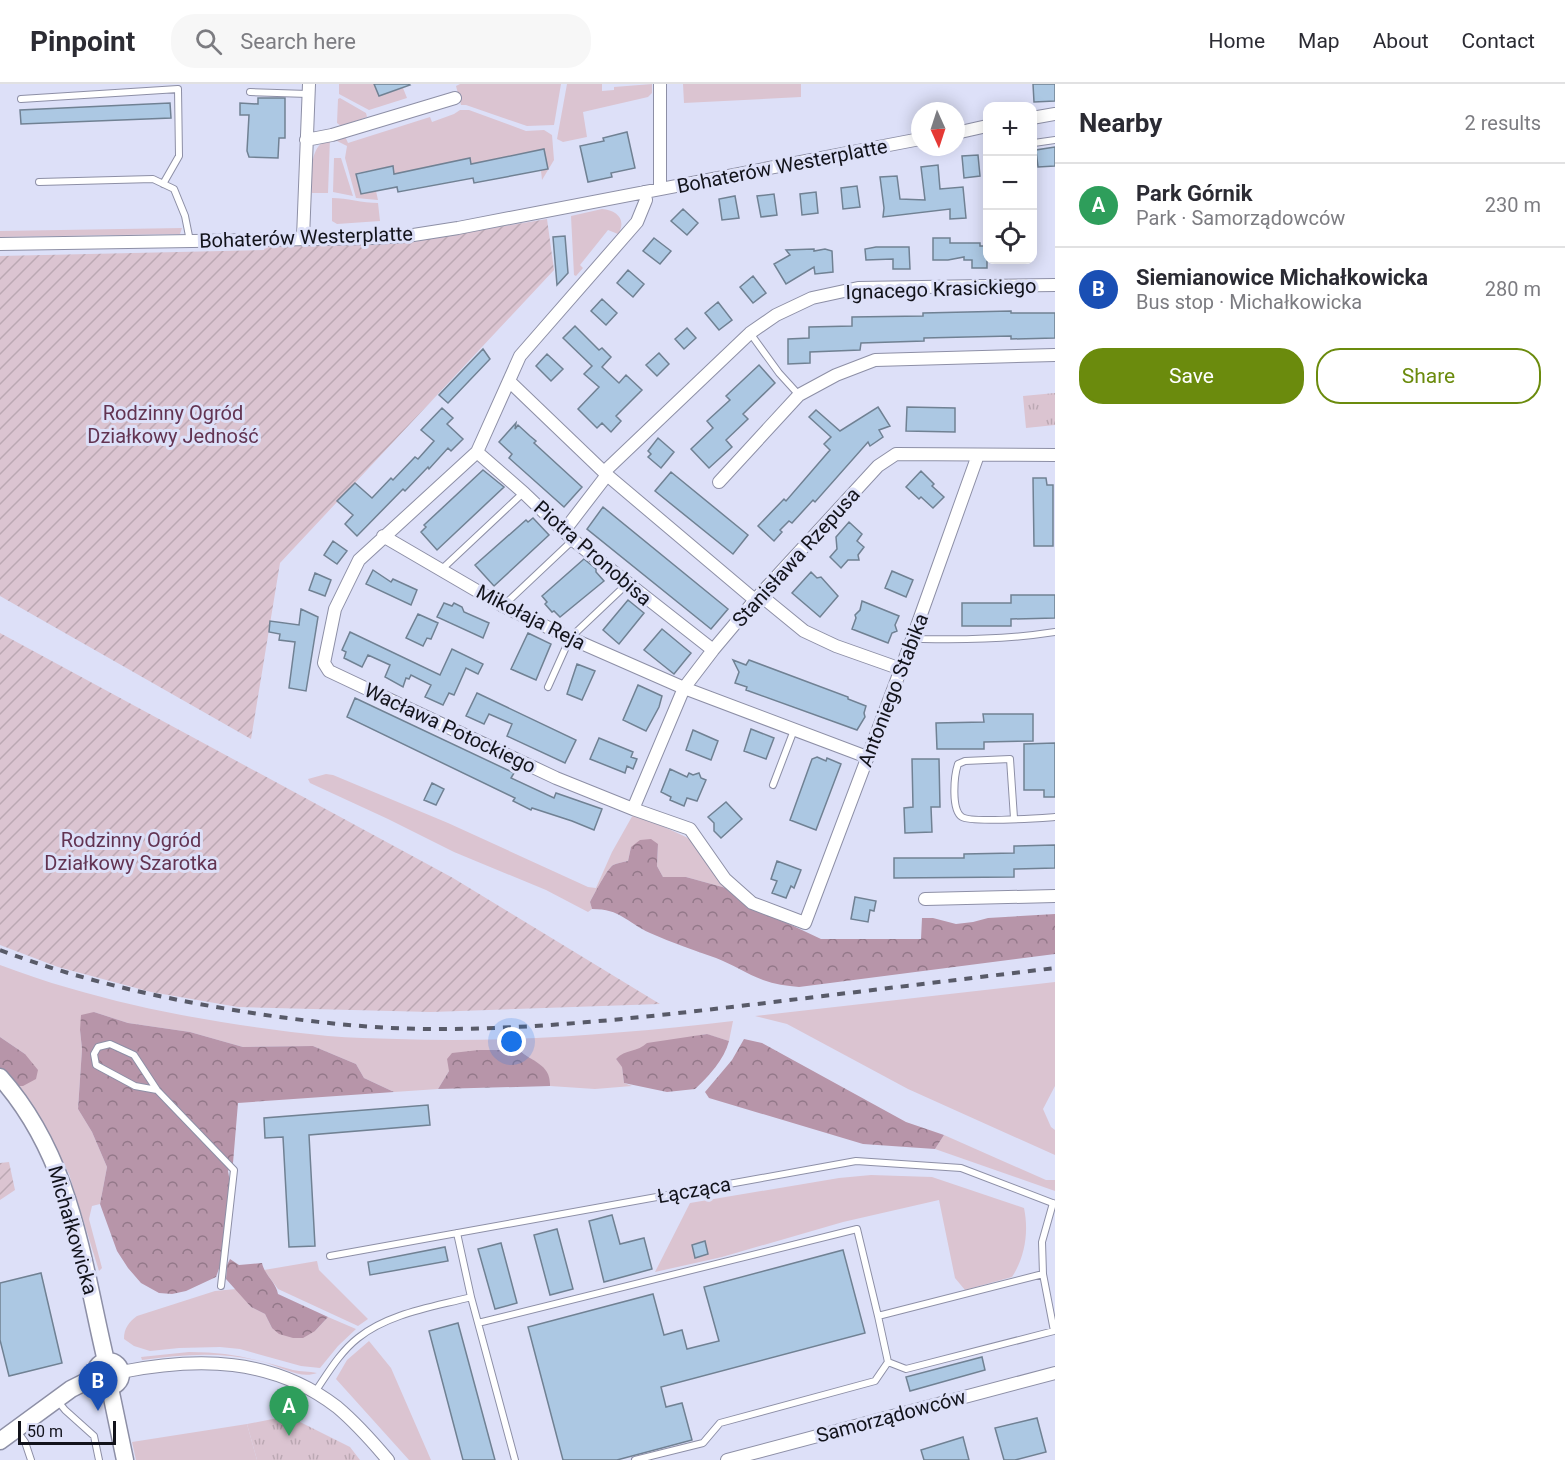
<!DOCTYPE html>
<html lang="en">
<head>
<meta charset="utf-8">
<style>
	body { margin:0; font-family:Roboto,sans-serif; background:#f7f7f7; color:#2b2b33 }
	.controls { position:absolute; right:18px; top:18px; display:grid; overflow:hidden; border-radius:12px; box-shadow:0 3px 15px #0003 }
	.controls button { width:54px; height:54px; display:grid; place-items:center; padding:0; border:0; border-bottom:2px solid #e1e1e2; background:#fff; color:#2b2b33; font:30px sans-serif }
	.compass { position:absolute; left:911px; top:18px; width:54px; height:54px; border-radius:50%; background:#fff; box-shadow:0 3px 15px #0003; rotate:177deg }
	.scale { position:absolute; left:18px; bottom:15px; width:98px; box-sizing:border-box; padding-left:6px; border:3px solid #12131b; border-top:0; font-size:16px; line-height:21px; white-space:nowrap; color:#12131b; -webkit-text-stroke:4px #dde0f8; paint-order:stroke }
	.you { position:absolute; left:512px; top:958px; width:21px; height:21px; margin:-15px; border:4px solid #fff; border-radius:50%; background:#1a73e8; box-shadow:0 0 0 9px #1a73e833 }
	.badge { display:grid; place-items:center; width:39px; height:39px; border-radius:50%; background:#6b8b0d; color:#fff; font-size:20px; font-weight:700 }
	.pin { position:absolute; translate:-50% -50px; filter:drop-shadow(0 2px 3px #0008) }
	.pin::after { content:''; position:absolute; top:32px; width:21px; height:18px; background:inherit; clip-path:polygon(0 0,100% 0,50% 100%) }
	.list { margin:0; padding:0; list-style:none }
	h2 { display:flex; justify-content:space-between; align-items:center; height:78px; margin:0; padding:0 24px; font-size:26px }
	h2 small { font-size:20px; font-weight:400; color:#7c7c81 }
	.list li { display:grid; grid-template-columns:39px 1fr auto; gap:18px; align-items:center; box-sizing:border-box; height:84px; padding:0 24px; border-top:2px solid #e1e1e2 }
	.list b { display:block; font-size:22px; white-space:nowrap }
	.list p { margin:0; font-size:20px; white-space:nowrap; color:#7c7c81 }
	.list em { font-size:20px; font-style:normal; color:#7c7c81 }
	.actions { display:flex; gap:12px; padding:18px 24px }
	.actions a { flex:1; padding:14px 0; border:2px solid #6b8b0d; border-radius:24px; text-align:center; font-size:21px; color:#6b8b0d }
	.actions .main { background:#6b8b0d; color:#fff }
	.icon { flex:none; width:33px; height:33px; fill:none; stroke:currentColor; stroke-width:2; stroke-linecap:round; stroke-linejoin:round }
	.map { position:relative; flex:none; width:1055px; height:1376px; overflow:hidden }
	header { display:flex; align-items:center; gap:36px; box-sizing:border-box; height:84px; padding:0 30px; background:#fff; border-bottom:2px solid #e1e1e2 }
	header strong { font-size:28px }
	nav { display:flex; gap:33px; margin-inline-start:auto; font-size:21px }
	.search { width:420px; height:54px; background:#f7f7f7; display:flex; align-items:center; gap:15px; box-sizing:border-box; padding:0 21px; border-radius:24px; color:#7c7c81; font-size:22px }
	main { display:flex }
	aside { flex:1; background:#fff }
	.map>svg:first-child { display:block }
	.grass { fill:#dbc4d1 }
	.forest { fill:url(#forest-crowns) }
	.park { fill:url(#park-tufts) }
	.garden { fill:url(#garden-furrows) }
	.building { fill:#acc8e3; stroke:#708193; stroke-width:1.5 }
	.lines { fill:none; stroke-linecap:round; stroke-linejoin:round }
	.lane-casing { stroke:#8d8fa6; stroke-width:8 }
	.street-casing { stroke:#8d8fa6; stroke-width:14 }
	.secondary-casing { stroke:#8d8fa6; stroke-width:19 }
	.lane { stroke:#fff; stroke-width:6 }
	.street { stroke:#fff; stroke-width:12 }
	.secondary { stroke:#fff; stroke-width:16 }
	.rail { stroke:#585a68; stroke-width:4; stroke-dasharray:8 8; stroke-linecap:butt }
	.labels { text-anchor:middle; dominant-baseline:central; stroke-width:6; stroke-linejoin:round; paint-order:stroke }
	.street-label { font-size:20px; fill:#12131b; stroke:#dde0f8 }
	.park-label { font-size:20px; fill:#623351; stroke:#dde0f8 }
</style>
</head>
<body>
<header>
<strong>Pinpoint</strong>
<div class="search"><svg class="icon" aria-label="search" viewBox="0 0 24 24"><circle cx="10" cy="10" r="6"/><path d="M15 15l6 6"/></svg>Search here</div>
<nav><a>Home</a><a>Map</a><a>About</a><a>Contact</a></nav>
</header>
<main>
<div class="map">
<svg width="1055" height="1376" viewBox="0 0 1055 1376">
	<defs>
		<pattern id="forest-crowns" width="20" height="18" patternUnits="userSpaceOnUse" patternTransform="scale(1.5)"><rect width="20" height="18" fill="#b795a9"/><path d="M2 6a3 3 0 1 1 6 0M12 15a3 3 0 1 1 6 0" fill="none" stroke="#937889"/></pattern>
		<pattern id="park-tufts" width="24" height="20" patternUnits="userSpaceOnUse" patternTransform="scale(1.5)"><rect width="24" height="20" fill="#dbc4d1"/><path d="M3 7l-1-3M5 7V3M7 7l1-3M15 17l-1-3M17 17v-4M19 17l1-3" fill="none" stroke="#bba8b3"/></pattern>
		<pattern id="garden-furrows" width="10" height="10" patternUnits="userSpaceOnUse" patternTransform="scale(1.5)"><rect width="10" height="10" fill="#dbc4d1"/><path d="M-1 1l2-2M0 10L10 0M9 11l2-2" fill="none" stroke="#bba8b3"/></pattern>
	</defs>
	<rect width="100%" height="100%" fill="#dde0f8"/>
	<path class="grass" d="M339,0H374L379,12L403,4L407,14L369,26L339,10Z
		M460,0H561L554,41L527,42L466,21H461L456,2Z
		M567,0H602V7L614,6V3L652,0V9L648,13L583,28L587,53L563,58L557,55Z
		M683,0H801V13L684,19Z
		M340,14L366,29L367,33L341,42L337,39L338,15Z
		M460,26H469L526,47L544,46L552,51L554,76L542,96L541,87L547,85L544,65L471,80L470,74L394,90L392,82L357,89L361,110L376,107L378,116L356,114L345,74L347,62L335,56L344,50L348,59L430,33L432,38L454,30Z
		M330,54L328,109H312C312,89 308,62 330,54Z
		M334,74H341L353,112L333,108Z
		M332,114C347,114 362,119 378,119L380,137L337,140L332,137Z
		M602,125C617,126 627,136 618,150L608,146L580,181L583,184L576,192L574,191L571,132Z
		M182,144L180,150L0,153V147Z
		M326,690L333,691L448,739L588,803L596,804L612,768L634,729L686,753L693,758L726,804L686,793H663L657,782L658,760L631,763L628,777C623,778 617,779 613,781C607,785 594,810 590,818L592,825L588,828L546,806L454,768L388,735L310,699L308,695Z
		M0,881C23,889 46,898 69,904C153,929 242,943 328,952C351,954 374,954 397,955C509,959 621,950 733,937L729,957L706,950L641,965L616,975L622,982L624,999L632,1002L595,1005L550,1002C550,982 532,977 519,966H479L449,987L438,1005L394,1008L364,994L356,980L313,962L243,963L190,948L128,939L94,928L80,946L82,965L78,1025L92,1048L107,1083L100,1120L92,1122L89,1135L102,1184L99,1187L69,1090L46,1045L16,1002L25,970L0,953Z
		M1055,898V1002L1043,1025L1051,1043L1055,1046V1071L908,1005L787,940L755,932Z
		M944,1051L1046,1096H1055V1107L935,1065Z
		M871,1091L932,1093L1024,1124C1029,1148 1025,1173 1012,1193L965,1206L955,1194L939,1116L843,1138L722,1173L655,1188L690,1119L839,1094Z
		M317,1177L319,1186L368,1235L358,1242L278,1205L264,1186Z
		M236,1205L251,1223L265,1230L272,1244L315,1247L328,1233L356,1245L338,1262L320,1284L301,1282L240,1265L220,1263L179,1264L150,1267L134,1262L124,1255C124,1244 129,1238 137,1232L215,1207Z
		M369,1257L391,1284L431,1376H409L336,1295L347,1276Z
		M189,1268C231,1268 254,1275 293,1286C301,1288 309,1287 317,1289C301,1295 283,1284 267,1279C225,1267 185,1270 142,1276L141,1273Z
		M247,1340L257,1376H136L132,1358Z"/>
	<path class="forest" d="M651,755L658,760L657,782L663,793H686L726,804L753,823L821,855H921L922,834H933L956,840L973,838L988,834L1055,830V870L799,903C787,902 774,900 763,896C747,890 732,880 716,874C694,866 672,859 650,849C626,838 621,825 592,825L590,818C594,810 607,785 613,781C617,779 623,778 628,777L631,763L640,756Z
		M94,928L128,939L190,948L243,963L313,962L356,980L364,994L394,1008L238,1019L233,1079L228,1087L230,1098L221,1179L216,1193L186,1207L172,1210L159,1209L141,1199L128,1184L117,1167L100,1120L107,1083L92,1048L78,1025L82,965L80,946L81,931Z
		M707,950L729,957C724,976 709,992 695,1005L667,1008L624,999L622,983L616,975C625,965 638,968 647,959Z
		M0,953L25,970L38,986L36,995L23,1002H16L0,984Z
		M744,955L762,959L906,1038L944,1051L935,1065L863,1060L709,1014L705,1008L732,976Z
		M479,966H519C532,978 551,980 550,1002L438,1005L449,987L447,975L452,969Z
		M230,1175L239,1181L262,1179C265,1192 276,1198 278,1210L328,1233L315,1247L303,1254H293L279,1250L272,1244L265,1230L251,1223L226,1195L227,1181Z"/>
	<path class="park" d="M1055,309V341L1026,344L1023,312Z
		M288,1332L350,1363L360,1376H257L247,1340Z"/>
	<path class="garden" d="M547,135L554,186L280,479L251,655L0,512V172L264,166L265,162L413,157Z
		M0,549L453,794L660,920L431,928L238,923L151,908L58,883L0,861Z
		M9,1078L15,1106L0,1116V1079Z"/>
	<path class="building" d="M374,0H409L410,1L379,12Z
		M1033,0H1055V17L1034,18Z
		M258,14H285V54H279L278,74L249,73L247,67L249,31H240V19L258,20Z
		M170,19L171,34L21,40L20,26Z
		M627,48L635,84L611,89L612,93L588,98L580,62L604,57L603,54Z
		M1055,63V82L1038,83L1036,66Z
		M544,65L548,85L474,99L473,94L398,108L397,103L361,110L356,90L393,82L394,90L470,74L471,80Z
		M978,71L980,92L964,94L962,72Z
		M938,81L940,105L963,103L966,134L950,135V125L883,133L884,124L880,93L897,92L900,115L925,116L921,83Z
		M857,102L860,123L843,125L841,104Z
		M816,108L818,129L802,131L800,110Z
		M774,110L777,131L761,133L757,112Z
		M735,112L739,134L722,136L719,115Z
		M683,125L698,139L687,151L671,137Z
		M565,152L568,189L557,201L553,153Z
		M654,154L671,167L660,180L643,167Z
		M933,154H950V159H980V162H987V184H972V176H964V173L948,176H933Z
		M876,163H909L910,185H893V175L866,176L865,165Z
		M814,165V167L825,165L832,167L833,188L815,190L814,183L786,200L774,180L790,171L786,166Z
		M628,186L644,200L633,213L617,199Z
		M753,192L766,209L753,219L740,203Z
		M602,215L617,229L606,241L591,227Z
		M718,218L732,236L719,246L705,229Z
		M1011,227V229H1055V254L1011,255V252L924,254V257L861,259L860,266L810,268V279L788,280V255L809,254V243L852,242V233L923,232V229Z
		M575,242L599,266L602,264L611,273L602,283L619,299L626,291L642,306L616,332L621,337L611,348L602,339L597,344L578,325L599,303L584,290L592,282L563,254Z
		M687,244L696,254L684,265L675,255Z
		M483,265L490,275L448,319L439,311Z
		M659,269L669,280L657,292L646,281Z
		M547,270L563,285L551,297L536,282Z
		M759,281L775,299L743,330L748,335L726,356L732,363L709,384L691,365L713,344L707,337L730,316L726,312Z
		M878,323L890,342L879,346L883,353L870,362L868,358L815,418L813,416L792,439L789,437L780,446L782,448L774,457L758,442L784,415L786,417L830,366L824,360L831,353L809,333L816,326L840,347Z
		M907,323L955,324V348L906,347Z
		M442,324L453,334L447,340L463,355L451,367L448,364L429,385L428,383L405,407L403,405L357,452L345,440L353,431L337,417L355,399L372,414L391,394L393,396L415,373L418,375L434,357L421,346Z
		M516,339L515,345L518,341L530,352L536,357L534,359L582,403L564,423L509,374L512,370L499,358Z
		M658,354L674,368L661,384L648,373L651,370L648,367Z
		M483,386L504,403L437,466L421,448L426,443L424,441Z
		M921,387L934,400L932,402L944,413L933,424L921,413L919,415L906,403Z
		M671,388L748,451L733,470L655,407Z
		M1033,394H1046L1047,401H1053V462H1034Z
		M603,423L728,525L711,545L587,445Z
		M533,434L549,451L494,502L475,481L526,436L528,438Z
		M849,438L862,450L857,457L864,463L858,471L859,476H848L841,484L830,473L837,465L836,453Z
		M333,457L347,467L337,480L324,471Z
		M584,475L596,485V488L604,497L560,533L554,527L552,528L545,520L547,518L542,512Z
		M373,486L391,498L393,495L417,506L411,521L366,500Z
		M892,487L913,496L906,513L885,504Z
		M811,488L817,494L821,493L838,512L820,533L792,509Z
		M315,489L331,496L325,512L309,506Z
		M1011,511H1055V534L1011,535V542H962V519H1011Z
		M628,516L644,529L619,560L603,546Z
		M862,517L899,532L895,541L897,547L892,549L888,559L852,545L856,534L855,531L860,526Z
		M444,519L452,522L454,519L462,523L464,528L489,539L483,554L437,533Z
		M301,525L318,533L306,607L289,604L295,558L279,556L280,550L269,548L270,537L299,541Z
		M418,530L438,539L431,555L427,554L423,562L406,554Z
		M662,545L691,569L674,590L644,566Z
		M350,548L440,591L452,565L483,580L478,590L466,584L454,611L449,609L443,621L425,613L431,601L411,591L409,595L406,594L403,603L385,593L390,581L368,571L362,583L344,574L346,568L342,566Z
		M528,549L551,560L536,596L511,585Z
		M733,576L746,581L749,576L848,613V615L866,622L864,629L865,633L857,646L746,606L747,603L735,599L739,588Z
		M577,580L595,587L582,616L567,610Z
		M638,601L662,612L659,623L646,647L623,636Z
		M477,609L576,656L565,679L507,652L512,640L489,630L484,640L466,632Z
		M355,614L514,689L511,694L554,714L556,709L602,725L594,746L572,737L532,724L531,726L513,717L515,714L347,633Z
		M983,630H1033V657L984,658V665H937L936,639L984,638Z
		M751,645L774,654L766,675L744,667Z
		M693,646L718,657L711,676L686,666Z
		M599,654L633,668L631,673L637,675L633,685L627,682L625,689L590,675Z
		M1055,659V713H1044V706H1024V660Z
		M817,673L826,677L827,674L841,680L816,746L790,736L812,675Z
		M912,675H939L940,723H931L932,748L905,749L904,724L913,723Z
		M670,685L687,693L689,689L693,691L699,689L701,694L706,696L697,717L687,714L684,722L670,716L671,713L661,708Z
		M432,699L444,705L436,721L424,716Z
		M726,718L742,735L721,754L714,747V739L708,733Z
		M1055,761V784L1014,785V793L894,794V774H964V770L1014,769V762Z
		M777,777L801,786L794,804L791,802L786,814L772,809L777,797L771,795Z
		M855,813L876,817L874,827L870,826L868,838L851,835Z
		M428,1021L430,1041L309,1051L315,1162L289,1163L283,1053L265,1054L264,1034Z
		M612,1131L620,1160L644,1154L652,1185L604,1198L589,1137Z
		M557,1145L573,1205L550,1211L534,1151Z
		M705,1157L708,1170L695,1174L692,1161Z
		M501,1159L517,1219L495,1225L478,1165Z
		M445,1163L448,1177L370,1191L368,1178Z
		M843,1166L865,1249L661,1303L666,1323L682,1319L692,1356L617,1376H563L528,1243L653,1210L664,1251L682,1246L687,1265L719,1257L704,1203Z
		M41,1189L62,1279L9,1292L0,1256V1199Z
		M458,1239L495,1376H463L429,1247Z
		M982,1273L985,1286L910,1307L906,1293Z
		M1037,1334L1046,1368L1015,1376H1004L995,1344Z
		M963,1353L969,1376H924L921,1366Z"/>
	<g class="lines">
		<g class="lane-casing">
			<path id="lane" d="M250,8L308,10
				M21,15L178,5L179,72L163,100
				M1034,59L1055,56
				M39,98L153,95L174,105L185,132L190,157
				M750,249L779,289L799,311
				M442,485L523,409
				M503,522L573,456
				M913,553L923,555C967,556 1011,555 1055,548
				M548,603L570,554L627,500
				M773,701L794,646
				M1014,734L1010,675L965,677L958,680C954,692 951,726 962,733C971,739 1040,734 1055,733
				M157,1006L135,1002L96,981L94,970L98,963L110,960L134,971L157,1006L234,1086L221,1202
				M330,1172L856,1077L961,1084L1055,1120
				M471,1213L515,1376
				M478,1239L857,1145L878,1232
				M888,1278L906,1285L1054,1247L1043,1190
				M315,1308C328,1289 340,1268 358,1254C389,1229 434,1223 471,1213L457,1149
				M57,1316L65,1326L94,1352L99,1376
				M17,1347L25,1358L31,1376
				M635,1376L703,1359L720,1339L875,1297L888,1278L878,1232L1043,1190L1042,1158L1053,1119"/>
		</g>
		<g class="street-casing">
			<path id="street" d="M660,0V105
				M1032,34L1055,30
				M956,49L987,42
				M306,56L332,51L455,14
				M644,108L646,116L637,138L520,272L477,368L359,476L335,525L324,579L329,587L556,694L633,725L690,745L725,795L752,819L805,839L913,553L978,371
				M303,154L309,0
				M0,160L373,154L407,152L458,144L920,55
				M509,297L607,391L755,516
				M477,368L524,409L573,456L713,566
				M604,388L750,249L776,231L812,214L858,204L1055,201
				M719,398L799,311L836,291L875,276L1055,271
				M564,447L607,391
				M383,452L503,522L570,554L684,604L867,673
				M760,511L804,547L836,562L901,585
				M633,725L684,604L713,566L755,516L878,382L896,370L1055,371
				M925,815L1055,812
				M121,1288C197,1273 272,1273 337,1323C356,1339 372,1357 388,1376
				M727,1376L1055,1289"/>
		</g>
		<g class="secondary-casing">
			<path id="secondary" d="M0,993C72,1074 82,1176 106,1277
				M95 1290a13 13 0 1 1 26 0a13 13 0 1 1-26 0Z
				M110,1304L125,1376
				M0,1357L71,1305L95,1293"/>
		</g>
		<use href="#lane" class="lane"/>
		<use href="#street" class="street"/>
		<use href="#secondary" class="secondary"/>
		<path class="rail" d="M0,866C74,894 150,912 228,925C293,936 359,944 425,945C537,946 646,933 757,920C856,908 956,896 1055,884"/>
	</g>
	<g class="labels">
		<g class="street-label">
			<text transform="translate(782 82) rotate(-11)">Bohaterów Westerplatte</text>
			<text transform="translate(306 153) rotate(-2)">Bohaterów Westerplatte</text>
			<text transform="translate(941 205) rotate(-2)">Ignacego Krasickiego</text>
			<text transform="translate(593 469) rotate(41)">Piotra Pronobisa</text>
			<text transform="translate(796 473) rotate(-48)">Stanisława Rzepusa</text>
			<text transform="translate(531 533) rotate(27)">Mikołaja Reja</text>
			<text transform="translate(893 606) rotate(-69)">Antoniego Stabika</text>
			<text transform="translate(450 644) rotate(25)">Wacława Potockiego</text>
			<text transform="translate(694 1106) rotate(-10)">Łącząca</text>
			<text transform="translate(73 1146) rotate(74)">Michałkowicka</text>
			<text transform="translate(891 1332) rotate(-15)">Samorządowców</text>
		</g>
		<g class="park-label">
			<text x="173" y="329">Rodzinny Ogród<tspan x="173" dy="23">Działkowy Jedność</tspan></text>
			<text x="131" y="756">Rodzinny Ogród<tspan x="131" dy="23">Działkowy Szarotka</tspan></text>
		</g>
	</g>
</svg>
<div class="controls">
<button>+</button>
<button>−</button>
<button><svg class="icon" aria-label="locate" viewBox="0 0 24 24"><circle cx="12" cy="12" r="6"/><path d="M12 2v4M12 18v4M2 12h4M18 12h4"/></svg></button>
</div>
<svg class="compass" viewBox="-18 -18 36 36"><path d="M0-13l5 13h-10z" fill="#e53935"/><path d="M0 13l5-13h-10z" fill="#7c7c81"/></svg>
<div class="scale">50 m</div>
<div class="you"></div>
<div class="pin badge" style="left:289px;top:1352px;background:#2e9e5b">A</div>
<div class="pin badge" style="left:98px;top:1327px;background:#1a4fb4">B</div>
</div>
<aside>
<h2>Nearby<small>2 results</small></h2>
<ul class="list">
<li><span class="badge" style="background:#2e9e5b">A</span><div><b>Park Górnik</b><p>Park · Samorządowców</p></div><em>230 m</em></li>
<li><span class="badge" style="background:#1a4fb4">B</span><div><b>Siemianowice Michałkowicka</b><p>Bus stop · Michałkowicka</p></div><em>280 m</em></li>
</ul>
<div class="actions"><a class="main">Save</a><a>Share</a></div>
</aside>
</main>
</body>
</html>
